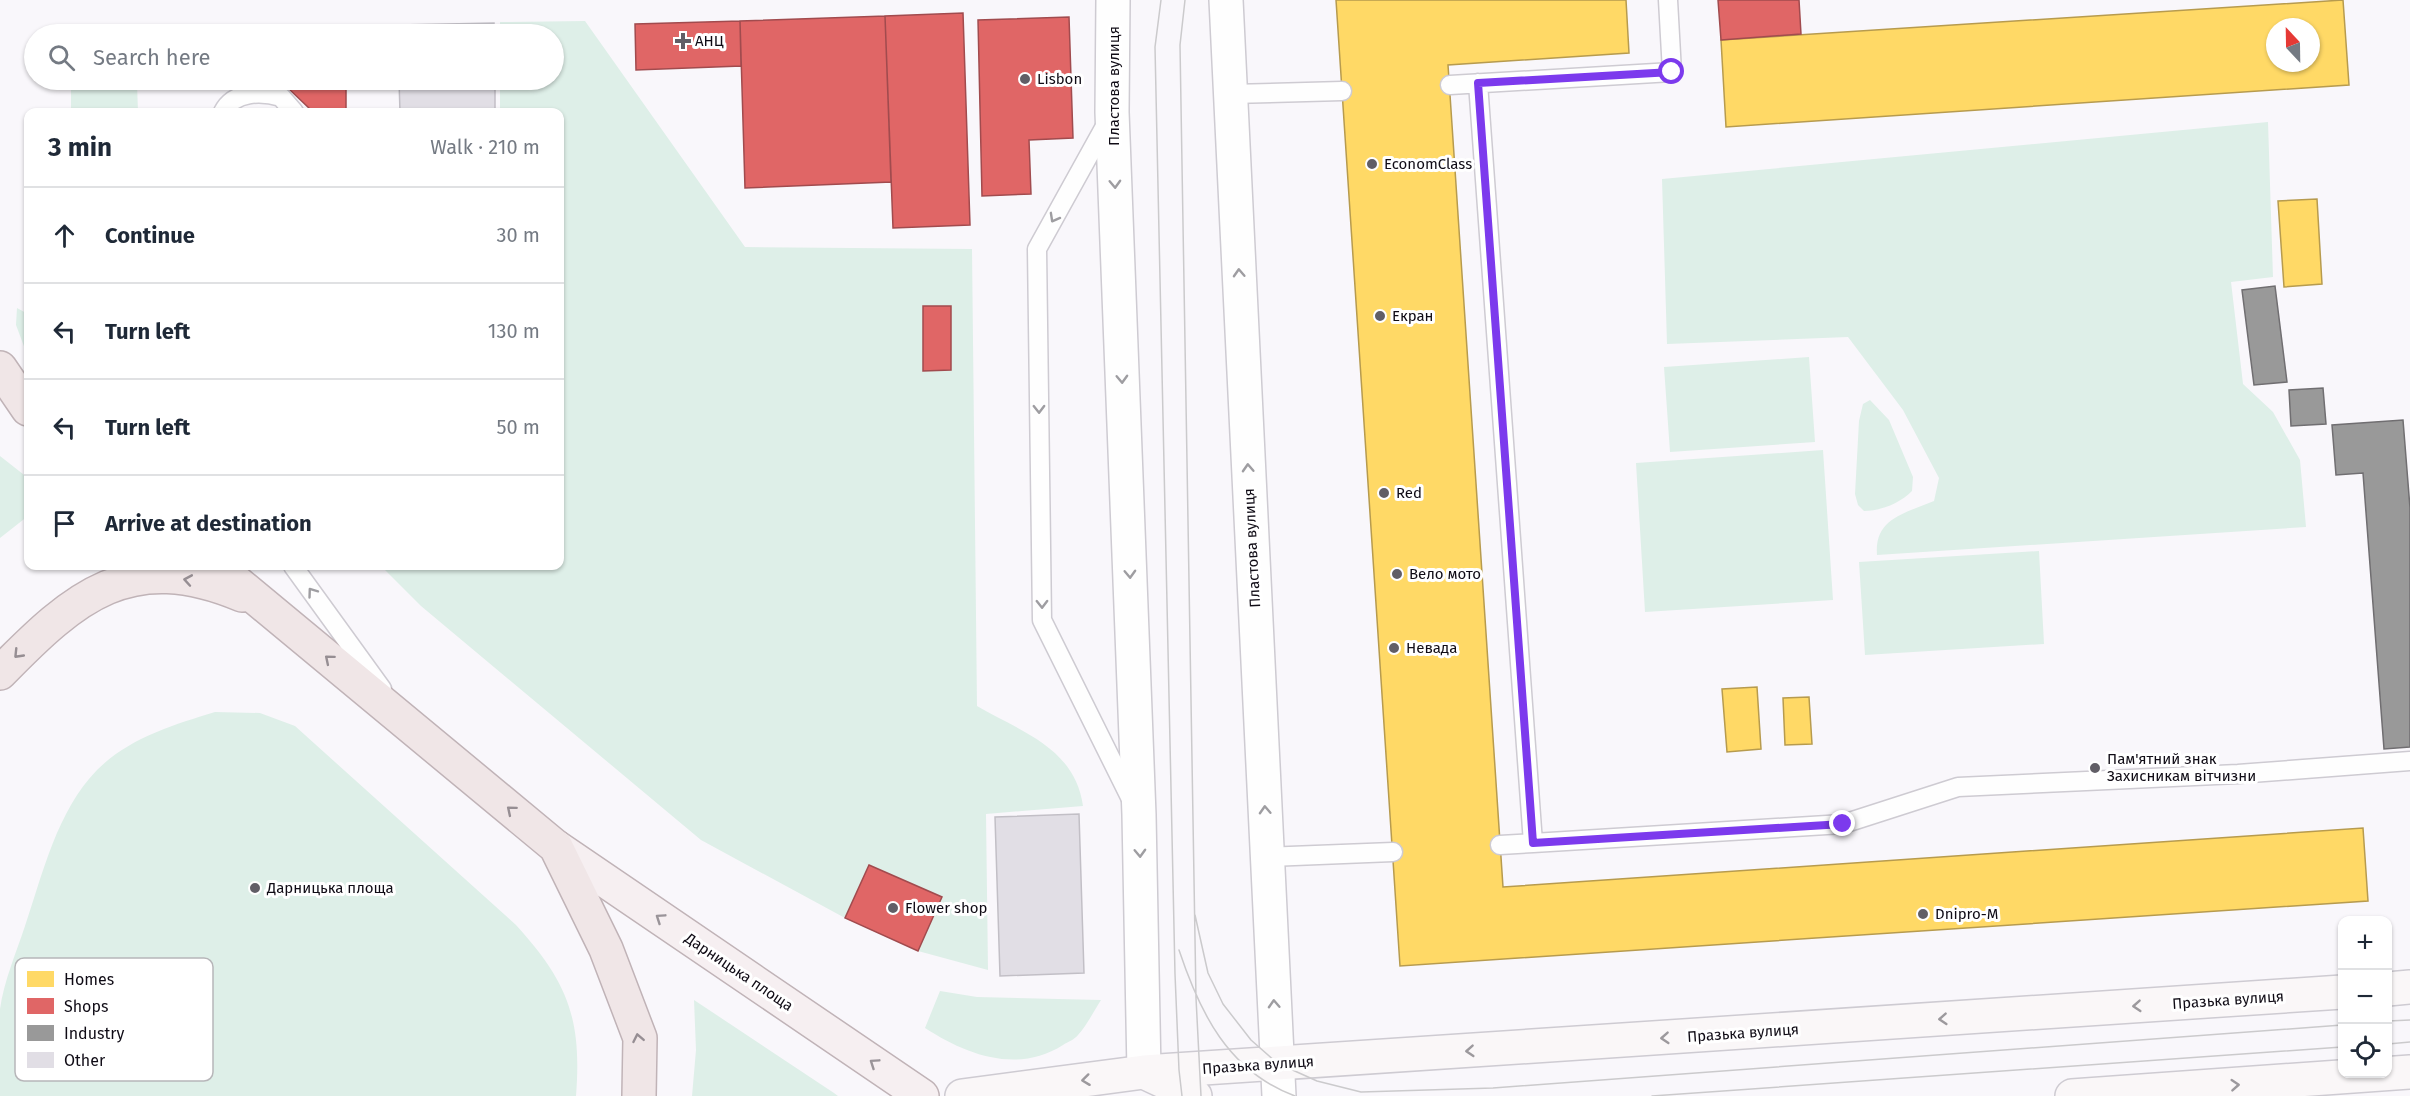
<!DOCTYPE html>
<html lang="en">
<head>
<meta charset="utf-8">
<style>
	body { margin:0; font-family:"Fira Sans",sans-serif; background:#f6f6f7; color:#1f2937 }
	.controls { position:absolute; right:18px; bottom:18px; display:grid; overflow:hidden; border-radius:12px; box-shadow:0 2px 4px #0004 }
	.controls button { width:54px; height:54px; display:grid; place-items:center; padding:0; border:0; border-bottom:2px solid #e0e1e3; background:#fff; color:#1f2937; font:30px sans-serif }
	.compass { position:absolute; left:2266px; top:18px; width:54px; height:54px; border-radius:50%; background:#fff; box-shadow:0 2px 4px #0004; rotate:338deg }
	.stop { position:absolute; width:18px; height:18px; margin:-14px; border:4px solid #7c3aed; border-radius:50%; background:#fff }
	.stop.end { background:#7c3aed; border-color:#fff; box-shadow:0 2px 6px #0008 }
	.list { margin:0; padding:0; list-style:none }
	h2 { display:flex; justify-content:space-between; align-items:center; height:78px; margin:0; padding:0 24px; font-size:26px }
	h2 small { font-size:20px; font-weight:400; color:#747a83 }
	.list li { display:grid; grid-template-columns:39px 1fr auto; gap:18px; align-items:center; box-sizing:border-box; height:96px; padding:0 24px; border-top:2px solid #e0e1e3 }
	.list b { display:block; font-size:22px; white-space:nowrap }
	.list em { font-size:20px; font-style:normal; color:#747a83 }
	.icon { flex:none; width:33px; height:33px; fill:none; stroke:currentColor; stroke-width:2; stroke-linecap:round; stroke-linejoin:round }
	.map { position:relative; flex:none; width:2410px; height:1096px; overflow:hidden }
	.search { position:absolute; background:#fff; box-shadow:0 2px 4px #0004; left:24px; top:24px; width:540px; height:66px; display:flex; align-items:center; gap:15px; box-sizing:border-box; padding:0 21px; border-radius:33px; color:#747a83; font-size:22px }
	.panel { position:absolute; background:#fff; box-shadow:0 2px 4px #0004; left:24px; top:108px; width:540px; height:462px; border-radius:12px }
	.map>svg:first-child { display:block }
	.green { fill:#deefe8 }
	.homes { fill:#ffd966; stroke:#b79b4e; stroke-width:1.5; fill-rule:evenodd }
	.shops { fill:#e06666; stroke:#a14b4e; stroke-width:1.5 }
	.industry { fill:#999; stroke:#706e71; stroke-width:1.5 }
	.building { fill:#e1dee5; stroke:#c2bfc6; stroke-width:1.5 }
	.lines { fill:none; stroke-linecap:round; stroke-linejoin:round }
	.lane-casing { stroke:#cecbd2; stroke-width:21 }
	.street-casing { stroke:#cecbd2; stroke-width:36 }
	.secondary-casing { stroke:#cecbd2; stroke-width:36 }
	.primary-casing { stroke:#c0b3b7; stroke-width:36 }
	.highway-casing { stroke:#c0b3b7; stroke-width:36 }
	.lane { stroke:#fefefe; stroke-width:18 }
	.street { stroke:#fefefe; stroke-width:33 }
	.secondary { stroke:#faf7f8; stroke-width:33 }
	.primary { stroke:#f6eff1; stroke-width:33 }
	.highway { stroke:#f0e6e7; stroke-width:33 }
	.tram { stroke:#cbcacc; stroke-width:1.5 }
	.oneway { stroke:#9e9da1 }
	.oneway2 { stroke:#968e93 }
	.oneway3 { stroke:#9a9499 }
	.oneway4 { stroke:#9c999d }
	.route { stroke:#7c3aed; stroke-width:8 }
	.poi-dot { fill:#615e66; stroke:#fff; stroke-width:2 }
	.labels { text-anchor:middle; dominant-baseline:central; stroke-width:6; stroke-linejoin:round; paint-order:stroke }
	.poi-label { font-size:15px; fill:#0f0b15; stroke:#fff; text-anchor:start }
	.street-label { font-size:15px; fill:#0f0b15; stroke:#fff }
	.key { fill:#fff; stroke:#b7b6b9; stroke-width:1.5 }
	.key-label { font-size:16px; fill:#0f0b15 }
</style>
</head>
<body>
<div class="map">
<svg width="2410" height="1096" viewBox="0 0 2410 1096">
	<rect width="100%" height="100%" fill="#f9f7fb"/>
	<path class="green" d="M585,21L745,247L972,249L977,706C1022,732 1075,748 1083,806L986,814L988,970L918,951L942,897L869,865L845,918L701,840L421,606L381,566H560V112H500V80H554V34H500V22Z
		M71,80H141L137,83L138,112H71Z
		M2268,122L2273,277L2231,282L2243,384L2273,412L2300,460L2306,527L1877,555C1874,518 1906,513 1934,501L1939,478L1903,410L1848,337L1667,344L1662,179Z
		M17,308L28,314V357L16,325Z
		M1809,357L1815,442L1670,452L1664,367Z
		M1870,400L1889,420L1913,477L1912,491C1900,503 1881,511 1864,511L1858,505L1855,494L1859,421L1863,404Z
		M1823,450L1833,600L1645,612L1636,463Z
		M0,456L28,478V516L0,538Z
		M2039,551L2044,644L1865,655L1859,562Z
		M215,712L260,713L295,726L516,925C568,982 582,1019 576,1096H0C0,1068 0,1037 0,1009C4,981 16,953 25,926C43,873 57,811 97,770C129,738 173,725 215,712Z
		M940,991L977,997L1101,1000C1094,1011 1087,1025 1078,1035C1075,1039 1068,1042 1063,1045C1017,1074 967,1055 925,1028Z
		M694,1000L834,1093L838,1096H692L696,1050Z"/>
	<path class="homes" d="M1336,0H1626L1629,53L1448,65L1503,887L2363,828L2368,901L1400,966Z
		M2343,0L2349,85L1726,127L1721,40ZM2275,27H2311V63H2275Z
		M2317,199L2322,284L2284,287L2278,201Z
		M1757,687L1761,749L1727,752L1722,689Z
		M1809,697L1812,744L1785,745L1783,698Z"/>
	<path class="shops" d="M1718,0H1799L1801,34L1721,40Z
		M963,13L970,225L893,228L885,16Z
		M885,16L891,182L745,188L740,21Z
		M1069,17L1073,138L1029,140L1031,194L982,196L978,20Z
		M740,21L741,66L636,70L635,24Z
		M345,28V34H288V29Z
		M290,80H346V109H310L290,90Z
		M923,306H951V370L923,371Z
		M869,865L942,897L918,951L845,918Z"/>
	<path class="industry" d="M2275,286L2287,382L2254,385L2242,290Z
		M2323,388L2326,424L2291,426L2289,390Z
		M2403,420L2410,508V747L2384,749L2363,473L2336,475L2332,425Z"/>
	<path class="building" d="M494,23V34H398V25Z
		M399,80H495V112H400Z
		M1079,814L1084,973L1000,976L995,817Z"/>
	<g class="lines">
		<g class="lane-casing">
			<path id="lane" d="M1478,83L1533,843L1843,824L1958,787L2238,774L2410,761
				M1450,85L1672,72L1668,0
				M1231,94L1342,91
				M223,112C234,91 261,91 281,97L294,112
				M1109,119L1037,249L1042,620L1132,801
				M293,566L382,689
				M1500,845L1533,843
				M1267,857L1393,852"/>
		</g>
		<g class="street-casing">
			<path id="street" d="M1113,0L1112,112L1139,815L1144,1072
				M1226,0L1279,1096"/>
		</g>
		<g class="secondary-casing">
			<path id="secondary" d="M2388,989L2410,987
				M1146,1073L1195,1096
				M962,1096L1144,1072L2342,992
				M2072,1096L2410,1072"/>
		</g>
		<g class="primary-casing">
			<path id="primary" d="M556,847L922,1096"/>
		</g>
		<g class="highway-casing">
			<path id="highway" d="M0,368L28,409
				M217,566L556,847L606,949L640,1038L639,1096
				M0,673C75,596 130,548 242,595"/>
		</g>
		<use href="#lane" class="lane"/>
		<use href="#street" class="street"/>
		<use href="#secondary" class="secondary"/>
		<use href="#primary" class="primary"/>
		<use href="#highway" class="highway"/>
		<path class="tram" d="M1161,0L1155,47L1175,974L1179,1070L1182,1096
			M1185,0L1180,45L1196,998L1201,1096
			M1195,915L1208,973L1223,1004L1251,1040L1277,1063L1317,1081L1361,1092L1493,1088L2342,1025
			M1179,950C1200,1013 1228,1071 1295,1096
			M2388,1021L2410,1020
			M2388,1044L2410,1042
			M1652,1096L2342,1047"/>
	</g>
	<defs><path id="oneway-chevron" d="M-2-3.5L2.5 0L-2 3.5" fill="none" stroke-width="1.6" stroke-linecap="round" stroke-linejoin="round" transform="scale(1.5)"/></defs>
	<g class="oneway">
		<use href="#oneway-chevron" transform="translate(1115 184) rotate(88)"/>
		<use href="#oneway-chevron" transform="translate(1054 218) rotate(119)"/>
		<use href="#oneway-chevron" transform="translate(1239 273) rotate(-93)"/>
		<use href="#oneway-chevron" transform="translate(1122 379) rotate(88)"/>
		<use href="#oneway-chevron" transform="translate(1039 409) rotate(89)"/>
		<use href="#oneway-chevron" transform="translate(1248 468) rotate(-93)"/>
		<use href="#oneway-chevron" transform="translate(1130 574) rotate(88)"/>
		<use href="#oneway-chevron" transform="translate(312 592) rotate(-126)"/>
		<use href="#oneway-chevron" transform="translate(1042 604) rotate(89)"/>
		<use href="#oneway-chevron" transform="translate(1265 810) rotate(-93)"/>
		<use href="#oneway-chevron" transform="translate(1140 853) rotate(88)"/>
		<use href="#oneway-chevron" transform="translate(1274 1004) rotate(-93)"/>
	</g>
	<g class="oneway2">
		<use href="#oneway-chevron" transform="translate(188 580) rotate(-170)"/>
		<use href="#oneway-chevron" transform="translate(18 654) rotate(134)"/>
		<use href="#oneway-chevron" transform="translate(329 659) rotate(-140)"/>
		<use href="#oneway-chevron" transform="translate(511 810) rotate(-140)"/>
		<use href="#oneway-chevron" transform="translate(638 1038) rotate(-101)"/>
	</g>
	<g class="oneway3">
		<use href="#oneway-chevron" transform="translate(660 918) rotate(-146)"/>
		<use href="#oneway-chevron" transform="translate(874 1063) rotate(-146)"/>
	</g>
	<g class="oneway4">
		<use href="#oneway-chevron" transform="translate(2137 1006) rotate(176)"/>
		<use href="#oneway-chevron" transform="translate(1943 1019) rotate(176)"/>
		<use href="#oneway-chevron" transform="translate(1665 1038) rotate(176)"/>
		<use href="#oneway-chevron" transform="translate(1470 1051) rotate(176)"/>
		<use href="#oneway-chevron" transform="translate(1086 1080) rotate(173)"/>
		<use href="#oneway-chevron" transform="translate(2235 1085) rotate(-4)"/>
	</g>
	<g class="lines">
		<path class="route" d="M1672,72L1478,83L1533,843L1843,824"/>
	</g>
	<g class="poi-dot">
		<path d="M680 32h6v6h6v6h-6v6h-6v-6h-6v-6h6z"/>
		<circle cx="1025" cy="79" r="6"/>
		<circle cx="1372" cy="164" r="6"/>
		<circle cx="1380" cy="316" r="6"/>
		<circle cx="1384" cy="493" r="6"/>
		<circle cx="1397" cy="574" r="6"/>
		<circle cx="1394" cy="648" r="6"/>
		<circle cx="2095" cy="768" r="6"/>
		<circle cx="255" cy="888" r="6"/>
		<circle cx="893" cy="908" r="6"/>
		<circle cx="1923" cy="914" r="6"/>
	</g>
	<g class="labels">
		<g class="poi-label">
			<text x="695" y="41">АНЦ</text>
			<text x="1037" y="79">Lisbon</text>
			<text x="1384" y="164">EconomClass</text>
			<text x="1392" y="316">Екран</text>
			<text x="1396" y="493">Red</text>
			<text x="1409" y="574">Вело мото</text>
			<text x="1406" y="648">Невада</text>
			<text x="2107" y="759">Пам'ятний знак<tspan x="2107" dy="17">Захисникам вітчизни</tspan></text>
			<text x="267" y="888">Дарницька площа</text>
			<text x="905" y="908">Flower shop</text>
			<text x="1935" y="914">Dnipro-M</text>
		</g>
		<g class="street-label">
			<text transform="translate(1114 86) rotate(-90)">Пластова вулиця</text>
			<text transform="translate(1252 548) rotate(-93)">Пластова вулиця</text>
			<text transform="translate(739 972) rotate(34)">Дарницька площа</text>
			<text transform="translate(2228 1000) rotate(-4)">Празька вулиця</text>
			<text transform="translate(1743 1033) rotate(-4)">Празька вулиця</text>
			<text transform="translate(1258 1065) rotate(-4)">Празька вулиця</text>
		</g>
	</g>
	<rect x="15" y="958" width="198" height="123" rx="9" class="key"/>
	<rect x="27" y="971" width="27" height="16" fill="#ffd966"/>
	<rect x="27" y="998" width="27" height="16" fill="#e06666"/>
	<rect x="27" y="1025" width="27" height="16" fill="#999"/>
	<rect x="27" y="1052" width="27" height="16" fill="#e1dee5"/>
	<g class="key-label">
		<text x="64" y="985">Homes</text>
		<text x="64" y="1012">Shops</text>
		<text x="64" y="1039">Industry</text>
		<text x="64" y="1066">Other</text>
	</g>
</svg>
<div class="controls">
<button>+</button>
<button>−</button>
<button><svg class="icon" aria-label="locate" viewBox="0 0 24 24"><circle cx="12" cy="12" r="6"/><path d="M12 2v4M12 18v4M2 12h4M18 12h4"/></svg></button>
</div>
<svg class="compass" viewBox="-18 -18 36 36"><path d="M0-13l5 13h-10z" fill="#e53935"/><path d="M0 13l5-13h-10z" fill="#747a83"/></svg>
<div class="stop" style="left:1672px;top:72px"></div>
<div class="stop end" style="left:1843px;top:824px"></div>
<div class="search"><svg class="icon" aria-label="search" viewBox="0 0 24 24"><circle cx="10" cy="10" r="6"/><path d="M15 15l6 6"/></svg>Search here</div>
<section class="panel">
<h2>3 min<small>Walk · 210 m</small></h2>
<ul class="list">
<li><svg class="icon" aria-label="ahead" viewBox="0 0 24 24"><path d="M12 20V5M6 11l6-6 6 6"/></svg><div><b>Continue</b></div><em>30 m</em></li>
<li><svg class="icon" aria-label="left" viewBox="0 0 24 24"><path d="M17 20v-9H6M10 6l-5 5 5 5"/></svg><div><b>Turn left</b></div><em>130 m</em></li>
<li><svg class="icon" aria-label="left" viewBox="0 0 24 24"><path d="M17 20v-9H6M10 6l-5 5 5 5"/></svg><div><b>Turn left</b></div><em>50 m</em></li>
<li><svg class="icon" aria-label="arrive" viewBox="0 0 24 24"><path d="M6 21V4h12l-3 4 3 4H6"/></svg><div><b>Arrive at destination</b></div></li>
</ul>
</section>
</div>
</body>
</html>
